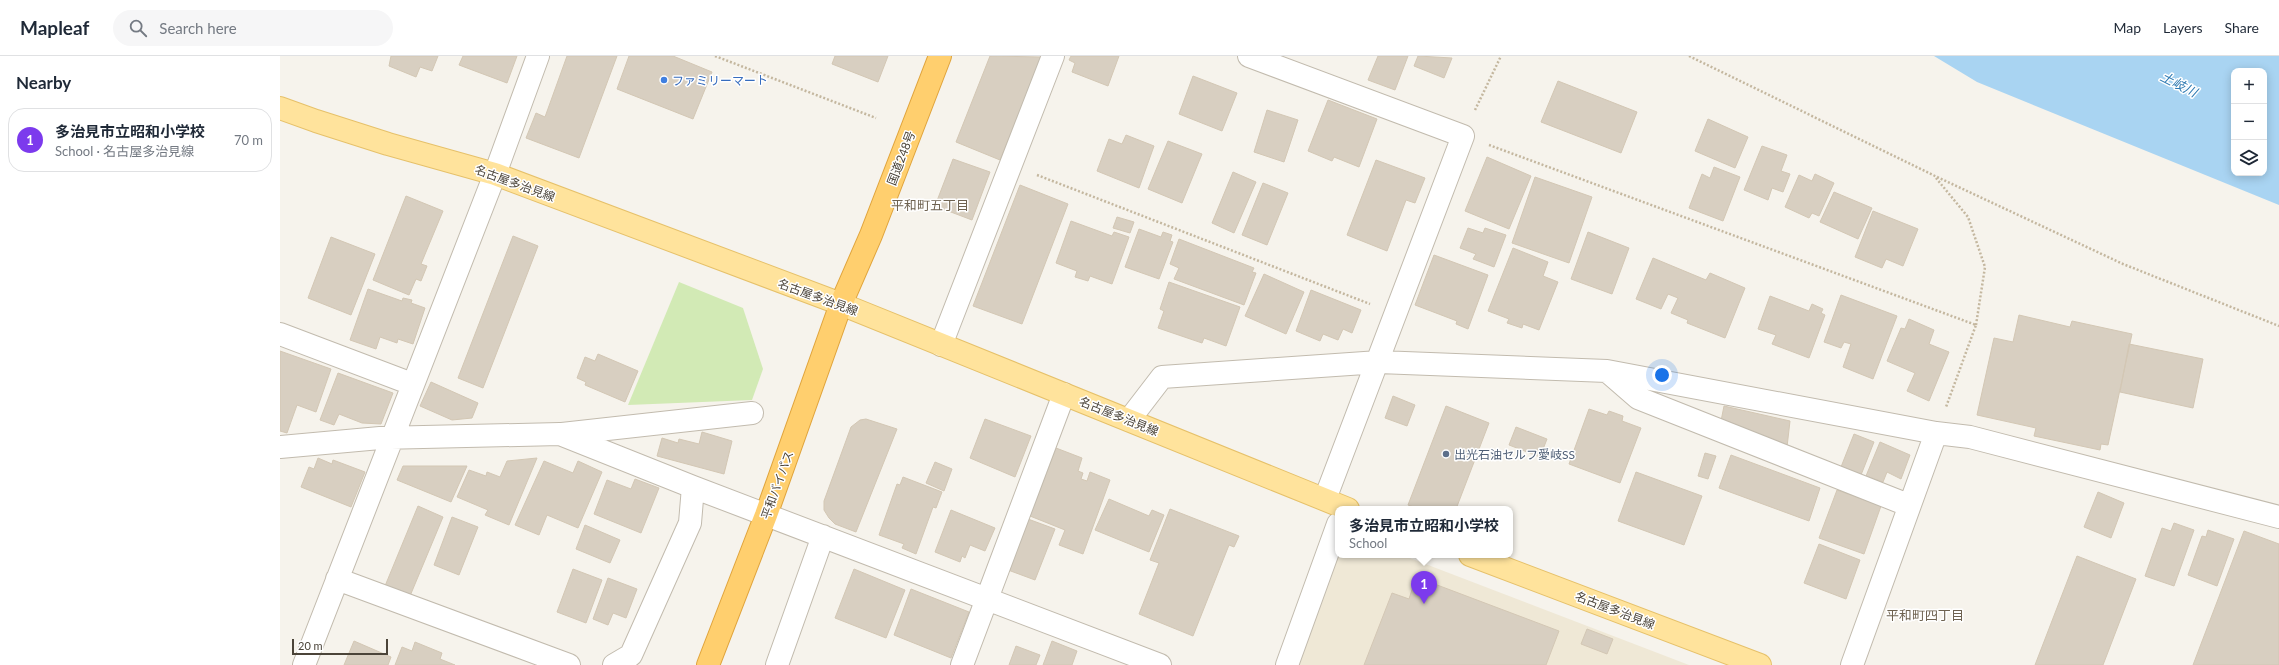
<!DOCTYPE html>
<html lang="en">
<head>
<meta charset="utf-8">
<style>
	body { margin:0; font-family:Lato,"Noto Sans JP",sans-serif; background:#f6f6f7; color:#1f2937 }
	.controls { position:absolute; right:12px; top:12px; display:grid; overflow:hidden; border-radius:8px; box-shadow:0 2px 10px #0003 }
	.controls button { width:36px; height:36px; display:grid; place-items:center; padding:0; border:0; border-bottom:1px solid #e0e1e3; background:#fff; color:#1f2937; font:20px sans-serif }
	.scale { position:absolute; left:12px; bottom:10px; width:96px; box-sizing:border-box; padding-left:4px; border:2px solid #4b4439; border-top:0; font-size:11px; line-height:14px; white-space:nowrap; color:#4b4439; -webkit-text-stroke:3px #fff; paint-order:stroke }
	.you { position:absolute; left:1382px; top:319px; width:14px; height:14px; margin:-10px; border:3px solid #fff; border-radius:50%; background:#1a73e8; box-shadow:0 0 0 6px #1a73e833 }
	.badge { display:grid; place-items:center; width:26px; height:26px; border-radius:50%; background:#7c3aed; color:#fff; font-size:13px; font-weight:700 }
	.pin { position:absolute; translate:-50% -33px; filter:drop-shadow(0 1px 2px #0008) }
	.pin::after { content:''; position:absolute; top:21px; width:14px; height:12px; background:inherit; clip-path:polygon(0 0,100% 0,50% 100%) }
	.popup { position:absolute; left:1055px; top:450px; width:178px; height:52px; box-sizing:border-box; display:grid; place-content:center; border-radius:8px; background:#fff; filter:drop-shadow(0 1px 3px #0005); font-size:13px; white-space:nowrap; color:#747a83 }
	.popup b { font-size:15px; color:#1f2937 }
	.popup::after { content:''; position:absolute; left:50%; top:100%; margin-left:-8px; border:8px solid transparent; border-top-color:#fff }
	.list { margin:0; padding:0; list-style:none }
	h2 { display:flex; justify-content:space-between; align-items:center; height:52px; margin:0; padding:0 16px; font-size:17px }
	h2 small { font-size:13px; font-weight:400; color:#747a83 }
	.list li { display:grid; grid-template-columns:26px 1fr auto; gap:12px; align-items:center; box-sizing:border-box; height:64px; margin:0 8px 8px; padding:0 8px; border:1px solid #e0e1e3; border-radius:16px }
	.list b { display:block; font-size:15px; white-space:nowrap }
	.list p { margin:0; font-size:13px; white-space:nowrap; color:#747a83 }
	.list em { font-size:13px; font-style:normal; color:#747a83 }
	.icon { flex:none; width:22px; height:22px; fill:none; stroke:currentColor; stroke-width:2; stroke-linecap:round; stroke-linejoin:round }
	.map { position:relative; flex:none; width:1999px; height:609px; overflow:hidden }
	header { display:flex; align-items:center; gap:24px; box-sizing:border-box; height:56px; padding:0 20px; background:#fff; border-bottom:1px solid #e0e1e3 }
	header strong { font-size:19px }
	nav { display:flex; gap:22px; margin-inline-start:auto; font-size:14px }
	.search { width:280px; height:36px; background:#f6f6f7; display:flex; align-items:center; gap:10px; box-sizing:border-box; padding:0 14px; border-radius:22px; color:#747a83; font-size:15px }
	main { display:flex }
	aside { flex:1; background:#fff }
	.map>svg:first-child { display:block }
	.education { fill:#efe8d6 }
	.green { fill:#d2eab5 }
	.water { fill:#a9d4f2; fill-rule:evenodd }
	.building { fill:#d8cfc1; stroke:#d3c7b4 }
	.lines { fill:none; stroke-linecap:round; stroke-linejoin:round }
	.minor-casing { stroke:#c2bbae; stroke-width:24 }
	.major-casing { stroke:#e6c16a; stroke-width:24 }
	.highway-casing { stroke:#e0a43c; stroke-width:24 }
	.path { stroke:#c4b79f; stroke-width:2.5; stroke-dasharray:2 2; stroke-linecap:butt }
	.minor { stroke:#fff; stroke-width:22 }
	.major { stroke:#ffe39c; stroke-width:22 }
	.highway { stroke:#ffcf6e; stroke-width:22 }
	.shop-dot { fill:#3f7fe0; stroke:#fff; stroke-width:1.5 }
	.service-dot { fill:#5c6f8a; stroke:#fff; stroke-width:1.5 }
	.labels { text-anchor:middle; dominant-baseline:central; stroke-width:3; stroke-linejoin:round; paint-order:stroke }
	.shop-label { font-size:12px; fill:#366cbe; stroke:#fff; text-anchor:start }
	.street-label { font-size:12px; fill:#4b4439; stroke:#fff }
	.service-label { font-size:12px; fill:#4e5e75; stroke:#fff; text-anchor:start }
	.water-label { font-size:13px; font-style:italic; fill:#2e7ab2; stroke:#fff }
	.neighbourhood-label { font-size:13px; fill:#6e6250; stroke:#fff }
</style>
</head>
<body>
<header>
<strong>Mapleaf</strong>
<div class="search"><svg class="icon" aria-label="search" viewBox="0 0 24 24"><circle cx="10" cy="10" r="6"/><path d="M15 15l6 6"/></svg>Search here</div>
<nav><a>Map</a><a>Layers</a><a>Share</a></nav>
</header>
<main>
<aside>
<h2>Nearby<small></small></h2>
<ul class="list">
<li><span class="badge">1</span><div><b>多治見市立昭和小学校</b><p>School · 名古屋多治見線</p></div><em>70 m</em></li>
</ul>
</aside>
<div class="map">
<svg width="1999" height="609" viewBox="0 0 1999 609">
	<rect width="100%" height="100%" fill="#f6f3ec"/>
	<path class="education" d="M1058,499H1122L1409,609H1017Z"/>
	<path class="green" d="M399,226L463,252L483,313L472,344L348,349Z"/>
	<path class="water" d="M1654,0H1999V149L1697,26ZM1954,15H1984V117H1954Z"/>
	<path class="building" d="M111,0H158L152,15L140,11L136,21L109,10Z
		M183,0H237L227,27L179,9Z
		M287,0H337L299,102L246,82L256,57L265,61Z
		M349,0H393L432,16L413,63L337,33Z
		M555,0H608L598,26L552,8Z
		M710,0L762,1L720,104L676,86Z
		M791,0H839L828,30L792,16L795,7L789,4Z
		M1098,0H1128L1115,34L1088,24Z
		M1138,0L1172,2L1164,22L1134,10Z
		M913,20L957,37L942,75L899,58Z
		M1278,25L1357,56L1341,97L1261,66Z
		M1048,44L1097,63L1079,111L1054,101L1052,105L1028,95Z
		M987,54L1018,64L1004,106L974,96Z
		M1428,63L1468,81L1455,112L1415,95Z
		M846,79L874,90L859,132L817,115L829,83L842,88Z
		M888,85L922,98L902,147L868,133Z
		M1482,90L1507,99L1501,115L1510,118L1503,136L1492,132L1488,144L1464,134Z
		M1207,101L1251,120L1229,173L1185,155Z
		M673,103L710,116L692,164L655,150Z
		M1096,104L1145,122L1135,147L1126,144L1107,195L1067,179Z
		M1434,111L1460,121L1443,165L1409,152L1422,118L1430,122Z
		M953,116L976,126L954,177L932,167Z
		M1535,118L1554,127L1539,160L1532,157L1529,162L1505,151L1519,119L1532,125Z
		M1255,121L1312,141L1289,207L1232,187Z
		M983,127L1008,137L987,189L962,179Z
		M740,129L788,148L742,268L693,250Z
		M1554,136L1592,152L1578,183L1540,166Z
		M126,140L163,155L141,208L147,210L141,225L136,223L129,239L93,224Z
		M1593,155L1638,173L1623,210L1606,203L1602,212L1575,201Z
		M837,161L854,166L850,177L833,172Z
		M791,165L832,180L834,176L849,181L832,228L810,220L808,225L795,221L797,215L776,207Z
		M1188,172L1203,177L1205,172L1226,179L1214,211L1193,203L1196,198L1180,192Z
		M859,173L881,181L883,176L892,179L890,185L893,186L879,223L845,211Z
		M1308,176L1349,192L1332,238L1291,223Z
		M233,180L258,190L203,332L178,322Z
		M51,181L95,198L71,259L28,242Z
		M899,183L974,212L972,216L976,217L964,249L894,223L899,212L890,208Z
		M1233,192L1268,206L1263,220L1278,226L1259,274L1243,268L1242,272L1227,267L1229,263L1208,255Z
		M1154,199L1208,219L1188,273L1176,268L1177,265L1135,249Z
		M1373,202L1426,224L1430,217L1465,232L1445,282L1407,267L1408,264L1391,257L1398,242L1388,238L1381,253L1356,243Z
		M984,218L1024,236L1006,278L965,260Z
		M889,226L960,251L946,290L924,282L922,287L878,272L884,255L880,253Z
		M88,233L122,245L123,242L132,244L131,247L145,252L133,288L118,283L117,287L100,281L96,293L70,284Z
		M1031,234L1081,254L1072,277L1063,273L1058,284L1043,278L1040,285L1016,275Z
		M1561,239L1617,260L1593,323L1563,311L1571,288L1564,286L1561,292L1544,286Z
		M1490,240L1529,255L1532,248L1543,253L1541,257L1545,259L1529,302L1492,288L1496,279L1478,273Z
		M1739,259L1790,271L1792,265L1852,278L1828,389L1821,388L1820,394L1754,380L1756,372L1697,359L1714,282L1733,286Z
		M1629,263L1654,274L1649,288L1669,296L1649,345L1627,335L1635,317L1607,305L1621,272L1625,273Z
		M1849,288L1923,303L1913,352L1840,336Z
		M0,295L51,313L36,356L17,349L7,377L0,375Z
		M318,298L358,315L345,346L305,329L306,326L297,322L305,301L315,305Z
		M58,317L113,337L101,368L82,367L59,358L54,369L40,364Z
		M151,326L198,347L192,362L172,364L140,350Z
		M1113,340L1135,349L1127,370L1105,362Z
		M1166,350L1209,367L1176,453H1139L1128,449Z
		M1444,350L1510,365L1507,391L1441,365Z
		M1309,353L1327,359L1329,355L1343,360L1342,365L1361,372L1340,427L1289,408Z
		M586,363L617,373L576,476L555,468L549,462L544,454V445L571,371L580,364Z
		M705,363L751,380L735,421L690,402Z
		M1236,371L1267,383L1260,401L1229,389Z
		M422,376L452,385L444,418L377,400L382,382L398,387L399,383L419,388Z
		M1574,378L1594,386L1581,419L1561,411Z
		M1600,386L1630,399L1621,423L1607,416L1603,426L1586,420Z
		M776,392L802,402L798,415L803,417L801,423L807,425L810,416L830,424L803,498L779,489L785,474L750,460Z
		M1425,397L1436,400L1428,423L1418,420Z
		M1451,399L1540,432L1529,465L1439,432Z
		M38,402L52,408L53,404L85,416L71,451L21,431L29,411L34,413Z
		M257,402L229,469L205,459L208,454L177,441L189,414L206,420L207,416L220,421L227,405Z
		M264,405L293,417L298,405L322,416L298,472L267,459L259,479L235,469Z
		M655,406L672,413L664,435L646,427Z
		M123,410H187L171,446L117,424Z
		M1356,416L1422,440L1404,489L1338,465Z
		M623,421L662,436L656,452L653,451L636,498L622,492L624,488L599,479L617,428L620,429Z
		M355,423L379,432L361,477L314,458L327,424L351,433Z
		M1557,434L1601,450L1584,498L1539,482Z
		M1818,436L1844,447L1831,482L1804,471Z
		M829,443L869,460L872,454L884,459L869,496L815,474Z
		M138,450L163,461L130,540L105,530Z
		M890,453L959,480L954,491L949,489L913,580L859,558L879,507L870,504Z
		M671,454L715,472L705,495L690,489L685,502L682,500L680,506L655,496Z
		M172,461L198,471L179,519L154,509Z
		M748,463L775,473L755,524L728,514Z
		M1894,467L1914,474L1894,530L1865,520L1882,472L1891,475Z
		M305,469L340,484L330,507L296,493Z
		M1928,474L1954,483L1937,530L1908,519L1922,480L1926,481Z
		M1964,475L1999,488V609H1913Z
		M1539,488L1580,504L1566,543L1524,527Z
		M1797,500L1856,523L1823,609H1755Z
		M293,513L322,524L306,567L277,556Z
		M574,513L625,534L606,582L555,562Z
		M1136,521L1279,575L1266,609H1084L1112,537L1129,543Z
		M328,522L357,533L346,562L333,557L328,569L313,563Z
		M631,533L689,556L671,602L614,579Z
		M1307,573L1333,583L1327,598L1301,588Z
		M74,585L111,601L108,609H64Z
		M772,585L797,595L792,609H763Z
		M135,586L162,597L160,603L175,609H115L122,591L132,595Z
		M736,590L760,599L756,609H729Z"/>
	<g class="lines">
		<g class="minor-casing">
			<path id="minor" d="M969,0L1183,80L1045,443
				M0,278L132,328
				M661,289L773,0
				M1328,316L1358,342L1628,449
				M849,364L882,321L1099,306L1327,315L1656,377L1690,381L1999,461
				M282,378L472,357
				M0,391L100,382L280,378L413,431L880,609
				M57,523L289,609
				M24,609L215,118L258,0
				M334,609L351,599L410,467L413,431
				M497,609L543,480
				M682,609L784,338
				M1007,609L1058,468
				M1572,609L1656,377"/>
		</g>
		<g class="major-casing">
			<path id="major" d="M0,52L36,65L108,88L215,118L561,248L1068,453
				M1190,499L1480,609"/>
		</g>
		<g class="highway-casing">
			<path id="highway" d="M428,609L486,459L561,248L591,179L660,0"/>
		</g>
		<path class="path" d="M435,0L596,62
			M1409,0L1655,120L1843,208L1999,270
			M1195,54L1221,0
			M1209,89L1696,269L1666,351
			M757,119L1090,248
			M1656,122L1688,161L1705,211L1696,269"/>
		<use href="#minor" class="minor"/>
		<use href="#major" class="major"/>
		<use href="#highway" class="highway"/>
	</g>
	<circle class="shop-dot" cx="384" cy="24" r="4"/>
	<circle class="service-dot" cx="1166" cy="398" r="4"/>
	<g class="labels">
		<g class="shop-label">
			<text x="392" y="24">ファミリーマート</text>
		</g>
		<g class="street-label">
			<text transform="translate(621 102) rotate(-69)">国道248号</text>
			<text transform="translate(235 127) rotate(20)">名古屋多治見線</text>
			<text transform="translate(538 241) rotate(20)">名古屋多治見線</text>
			<text transform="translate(839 360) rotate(22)">名古屋多治見線</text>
			<text transform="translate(497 429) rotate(-70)">平和バイパス</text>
			<text transform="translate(1335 554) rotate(21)">名古屋多治見線</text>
		</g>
		<g class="service-label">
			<text x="1174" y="398">出光石油セルフ愛岐SS</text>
		</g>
		<g class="water-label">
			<text transform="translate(1899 28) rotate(27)">土岐川</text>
		</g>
		<g class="neighbourhood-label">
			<text x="650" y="149">平和町五丁目</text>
			<text x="1645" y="559">平和町四丁目</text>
		</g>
	</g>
</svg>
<div class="controls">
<button>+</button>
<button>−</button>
<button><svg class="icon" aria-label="layers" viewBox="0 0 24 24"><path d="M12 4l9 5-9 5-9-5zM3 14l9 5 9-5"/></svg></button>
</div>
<div class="scale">20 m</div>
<div class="you"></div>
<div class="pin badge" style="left:1144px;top:548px">1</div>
<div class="popup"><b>多治見市立昭和小学校</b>School</div>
</div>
</main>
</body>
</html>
